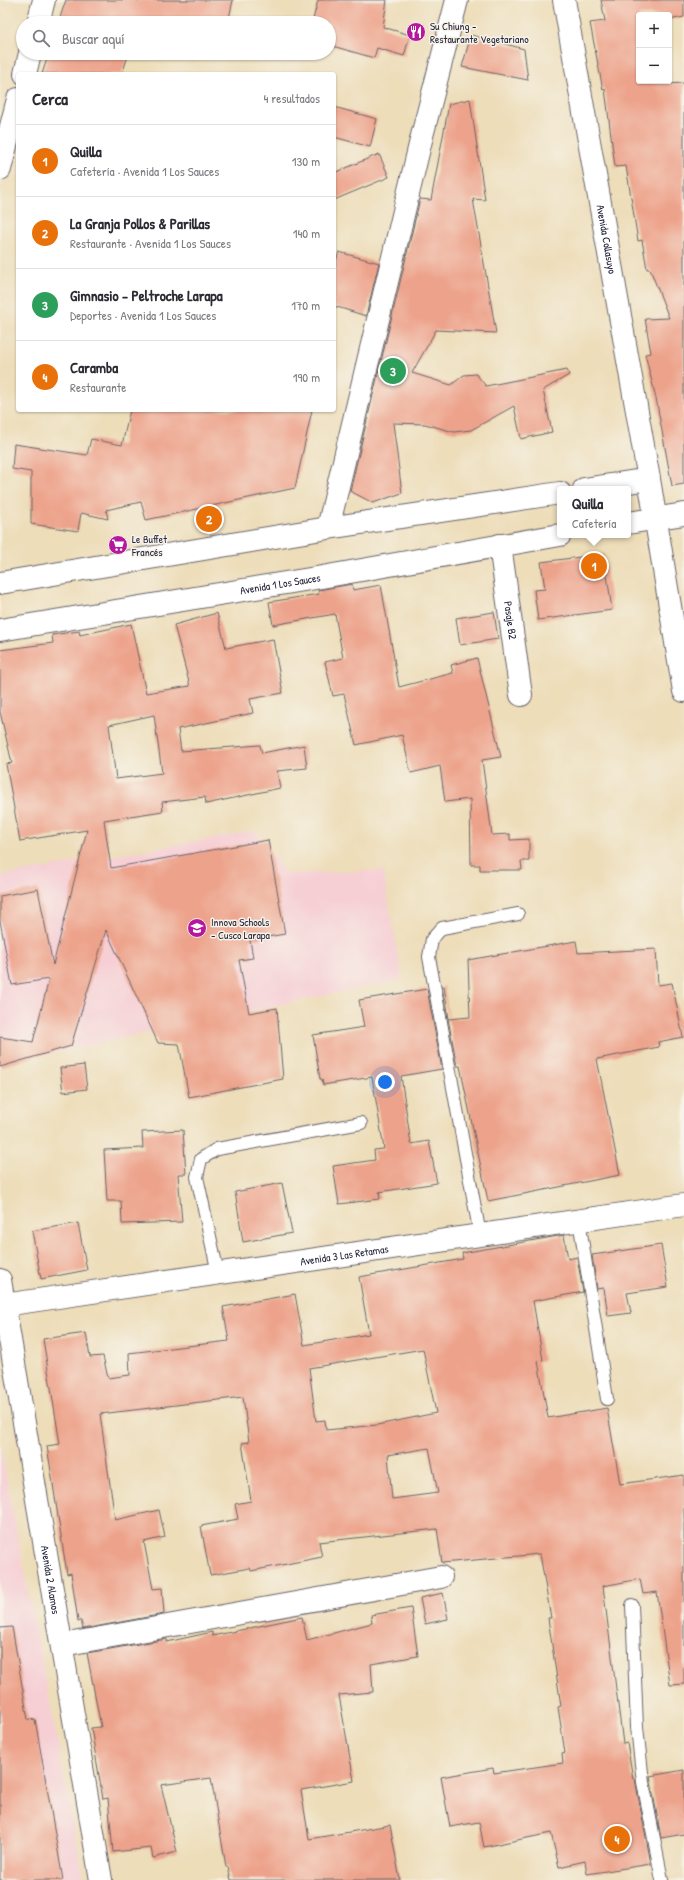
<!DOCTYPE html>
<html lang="es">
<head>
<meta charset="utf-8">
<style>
	body { margin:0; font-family:"Patrick Hand",sans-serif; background:#f7f7f7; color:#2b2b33 }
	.controls { position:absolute; right:12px; top:12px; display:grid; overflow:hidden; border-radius:4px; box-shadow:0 1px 3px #0004 }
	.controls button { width:36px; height:36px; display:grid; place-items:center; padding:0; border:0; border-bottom:1px solid #e1e1e2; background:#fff; color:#2b2b33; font:20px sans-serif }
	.you { position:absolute; left:385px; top:1082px; width:14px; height:14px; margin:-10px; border:3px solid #fff; border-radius:50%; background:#1a73e8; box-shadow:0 0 0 6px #1a73e833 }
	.badge { display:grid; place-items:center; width:26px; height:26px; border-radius:50%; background:#7c3aed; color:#fff; font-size:13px; font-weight:700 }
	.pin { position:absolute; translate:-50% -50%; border:2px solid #fff; box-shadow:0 1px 4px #0006 }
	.popup { position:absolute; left:557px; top:486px; width:74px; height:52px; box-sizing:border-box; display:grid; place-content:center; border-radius:4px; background:#fff; filter:drop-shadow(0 1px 3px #0005); font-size:13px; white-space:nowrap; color:#7c7c81 }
	.popup b { font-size:15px; color:#2b2b33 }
	.popup::after { content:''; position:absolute; left:50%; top:100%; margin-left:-8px; border:8px solid transparent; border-top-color:#fff }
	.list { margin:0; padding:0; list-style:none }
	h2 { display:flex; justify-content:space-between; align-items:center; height:52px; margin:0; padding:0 16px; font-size:17px }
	h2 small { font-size:13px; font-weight:400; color:#7c7c81 }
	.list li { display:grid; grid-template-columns:26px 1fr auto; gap:12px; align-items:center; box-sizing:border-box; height:72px; padding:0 16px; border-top:1px solid #e1e1e2 }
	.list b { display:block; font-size:15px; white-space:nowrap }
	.list p { margin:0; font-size:13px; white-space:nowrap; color:#7c7c81 }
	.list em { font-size:13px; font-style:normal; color:#7c7c81 }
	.icon { flex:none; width:22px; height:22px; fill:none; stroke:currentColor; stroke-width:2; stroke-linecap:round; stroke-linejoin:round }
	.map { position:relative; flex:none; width:684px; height:1880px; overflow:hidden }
	.search { position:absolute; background:#fff; box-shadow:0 1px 3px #0004; left:16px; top:16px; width:320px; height:44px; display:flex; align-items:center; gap:10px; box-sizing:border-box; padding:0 14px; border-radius:22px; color:#7c7c81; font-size:15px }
	.panel { position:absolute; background:#fff; box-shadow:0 1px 3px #0004; left:16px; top:72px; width:320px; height:340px; border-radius:4px }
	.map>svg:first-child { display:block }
	.built { fill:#f6cfd5 }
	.building { fill:#eda38b; fill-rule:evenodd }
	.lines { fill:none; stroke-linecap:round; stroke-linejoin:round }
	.service-casing { stroke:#696367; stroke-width:14 }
	.minor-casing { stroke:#696367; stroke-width:24 }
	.tertiary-casing { stroke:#696367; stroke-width:24 }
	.service { stroke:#fff; stroke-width:12 }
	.minor { stroke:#fff; stroke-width:22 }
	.tertiary { stroke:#fff; stroke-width:22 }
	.labels { text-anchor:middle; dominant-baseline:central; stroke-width:3; stroke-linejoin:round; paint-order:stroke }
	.poi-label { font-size:11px; fill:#22223b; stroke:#f7f3e8; text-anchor:start }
	.street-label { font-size:11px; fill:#22223b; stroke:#f7f3e8 }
</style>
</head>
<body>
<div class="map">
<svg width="684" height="1880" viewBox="0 0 684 1880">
	<rect width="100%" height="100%" fill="#f7f3e8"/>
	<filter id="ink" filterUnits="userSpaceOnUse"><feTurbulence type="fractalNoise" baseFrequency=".025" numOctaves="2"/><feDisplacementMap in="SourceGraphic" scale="8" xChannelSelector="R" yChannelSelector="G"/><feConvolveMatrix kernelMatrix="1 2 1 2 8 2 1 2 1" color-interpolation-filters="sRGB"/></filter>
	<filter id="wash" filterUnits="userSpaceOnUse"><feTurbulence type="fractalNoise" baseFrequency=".012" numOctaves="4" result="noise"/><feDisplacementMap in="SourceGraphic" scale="16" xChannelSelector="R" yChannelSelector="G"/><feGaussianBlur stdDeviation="0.9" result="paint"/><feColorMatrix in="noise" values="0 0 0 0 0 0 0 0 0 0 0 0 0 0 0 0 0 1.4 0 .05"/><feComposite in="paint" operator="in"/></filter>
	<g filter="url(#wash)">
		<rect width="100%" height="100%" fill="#edddb9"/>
		<path class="built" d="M255,831L286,874L383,870L402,979L0,1064V876Z
			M0,1445L84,1880H0Z"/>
		<g id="blocks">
			<path class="building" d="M66,0H233L228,23H58Z
				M318,0H387L383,27L410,35L404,56L377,48L374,58L329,45V23H312Z
				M601,0H684V17L669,20V15H639V81H667V84L684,83V484L672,486L656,398L645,354L651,353L645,319L669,318L650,269H647L642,240L638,241L626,166L615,167L605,89L603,90L590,23L605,21Z
				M471,35L524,49L528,80L462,67Z
				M49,53H129L122,74H42Z
				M470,99L485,200L473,199L496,333L436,330L412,373L451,385L464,375L476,374L486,386L567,370L569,375L543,390L552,432L521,439L514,406L471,430L454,432L425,424L393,423L402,493L373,503L350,491L420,199L431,200L449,104Z
				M334,107L377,119L370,147L334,137Z
				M379,154L389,177L334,200V173Z
				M339,252L379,263L366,316L334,306V268Z
				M130,410H312L295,488L146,520L141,502L106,510L108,519L81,513L78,531L31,524V472L12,469L14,444L87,455L91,439L122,445Z
				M604,554L612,610L538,620L534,590L545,589L541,562Z
				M352,584L353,590L381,585L399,687L453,673L451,665L477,658L501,757L482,760L492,835L510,834V840L529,839V861H521L522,870H480V865H471L470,799L445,802L440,766L411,773L402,735L356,745L344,694L333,696L325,662L343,658L335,614L273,625L269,602L319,594L318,590Z
				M494,612L498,639L460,645L456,618Z
				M217,613L226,648L273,639L283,693L250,699L253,713L178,729L181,751L260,745L262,753L304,745L307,768L277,771L280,788L206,804L205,797L162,802L163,811L104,820L111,868L268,840L285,934L250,940L253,958L239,960L249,1013L277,1008L283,1079L189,1097L179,1044L158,1043L106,930L71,1046L0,1067V1037L33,1042L49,979L12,985L0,921V896L38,889L53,965L87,830L20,841L6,764L12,763L0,712V650L53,643L52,635L79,631L80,635L131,624L146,693L190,686L174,625ZM154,715L162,773L116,779L109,725Z
				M576,941L578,953L656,949L658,985L672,983L683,1037L658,1042L659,1047L597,1059L620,1175L488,1201L460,1066H457L442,987L444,986L449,1019L470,1017L468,960Z
				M427,989L442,1069L401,1076L411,1144L429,1141L437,1183L379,1192L380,1199L339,1204L333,1166L375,1160L374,1150L384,1149L372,1077L323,1085L322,1079H320L313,1035L364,1027L359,1000Z
				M84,1065L87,1089L63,1092L60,1068Z
				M183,1130L186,1174H178L182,1222L122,1224L121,1201H107L104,1150L143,1148L142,1132Z
				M282,1183L292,1233L243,1242L235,1192Z
				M78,1223L87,1270L41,1279L32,1231Z
				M564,1235L568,1259L577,1257L583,1292L533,1301L543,1360L538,1361L548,1418L607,1408L620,1484L684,1475V1684L670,1685L657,1592L643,1594L640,1579L603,1586L623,1744L627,1743L633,1779H635L651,1864L587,1874L585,1861L559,1867L551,1833L484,1847L479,1822L450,1827L441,1777L493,1768L494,1773L563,1763L562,1754L565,1753L558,1707L561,1706L548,1618H551L540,1554L442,1563L437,1529L319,1542L322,1557L251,1571L250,1568L210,1575L201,1526L238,1519L235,1504L251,1501L242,1443L249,1442L243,1397L100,1414L115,1520L159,1510L165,1537L144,1542L153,1589L162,1588L164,1614L83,1629L81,1621H78L71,1573L67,1574L47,1446L60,1444L43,1339L86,1333L90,1357L103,1356L108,1378L130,1375L129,1353L229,1341L223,1307L295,1294L304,1345L369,1334L359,1277L463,1259L462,1253ZM423,1349L436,1413L377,1425L326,1430L325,1420L316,1421L309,1368ZM429,1448L438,1493L392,1499L388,1455Z
				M661,1245L668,1287L627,1293L631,1313L608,1316L604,1288L597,1289L592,1255Z
				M443,1593L448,1619L425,1624L420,1598Z
				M411,1608L418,1656L371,1664L373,1692L339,1695L354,1781L301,1790L309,1839L390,1825L400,1880H231L228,1867H226L211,1778L161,1785L177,1852L153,1858L151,1848L113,1852L108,1798L103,1799L91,1728L101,1727L87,1653L167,1639V1642L212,1632V1636L302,1617L307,1640L372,1623L371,1615Z
				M12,1627L28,1720L35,1719L63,1880H0V1628Z
				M684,1770V1834L661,1838L650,1776Z"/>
		</g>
	</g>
	<g filter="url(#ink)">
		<use href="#blocks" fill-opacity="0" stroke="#696367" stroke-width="1"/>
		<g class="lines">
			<g class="service-casing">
				<path id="service" d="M579,1220L607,1399
					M480,1235L429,957L432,939L442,928L518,914
					M218,1273L197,1177L201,1159L217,1149L361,1123
					M632,1605L637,1727L643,1782L662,1880"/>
			</g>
			<g class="minor-casing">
				<g id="minor">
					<path id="s1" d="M564,0L649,479"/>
					<path d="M38,23L44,0"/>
					<path d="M25,74L30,53"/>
					<path d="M0,169L18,99"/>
					<path d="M328,528L422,136L457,0"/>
					<path id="s2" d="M500,545L521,695"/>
					<path id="s3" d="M0,1280L101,1880"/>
					<path id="s4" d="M4,1305L684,1205"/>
					<path d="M62,1645L441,1577"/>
				</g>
			</g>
			<g class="tertiary-casing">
				<g id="tertiary">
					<path d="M584,489L649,479L684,691"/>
					<path d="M628,523L684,514"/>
					<path d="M0,583L328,528L560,493"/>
					<path id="s5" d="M0,630L322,577L560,535"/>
				</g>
			</g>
			<use href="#service" class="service"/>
			<use href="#minor" class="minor"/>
			<use href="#tertiary" class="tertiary"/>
		</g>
	</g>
	<defs>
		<g id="restaurant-disc" transform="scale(1)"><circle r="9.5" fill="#b5179e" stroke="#f7f3e8"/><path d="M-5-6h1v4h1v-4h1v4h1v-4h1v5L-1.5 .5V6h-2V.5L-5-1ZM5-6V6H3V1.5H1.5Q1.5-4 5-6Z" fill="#fff"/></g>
		<g id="supermarket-disc" transform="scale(1)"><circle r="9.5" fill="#b5179e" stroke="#f7f3e8"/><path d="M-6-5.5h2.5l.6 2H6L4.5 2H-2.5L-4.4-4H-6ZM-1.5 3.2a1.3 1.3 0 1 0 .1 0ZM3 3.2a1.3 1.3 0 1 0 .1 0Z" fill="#fff"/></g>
		<g id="school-disc" transform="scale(1)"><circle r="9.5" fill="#b5179e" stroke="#f7f3e8"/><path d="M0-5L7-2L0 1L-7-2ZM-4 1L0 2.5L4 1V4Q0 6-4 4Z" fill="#fff"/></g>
	</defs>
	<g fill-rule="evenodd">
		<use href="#restaurant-disc" x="416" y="32"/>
		<use href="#supermarket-disc" x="118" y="545"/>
		<use href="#school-disc" x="197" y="928"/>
	</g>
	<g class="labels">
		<g class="poi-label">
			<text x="430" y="26">Su Chiung -<tspan x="430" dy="13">Restaurante Vegetariano</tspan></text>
			<text x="132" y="539">Le Buffet<tspan x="132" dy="13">Francés</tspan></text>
			<text x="211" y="922">Innova Schools<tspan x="211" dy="13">- Cusco Larapa</tspan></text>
		</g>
		<g class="street-label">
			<text stroke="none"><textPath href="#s1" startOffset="243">Avenida Collasuyo</textPath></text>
			<text stroke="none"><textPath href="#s5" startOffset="284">Avenida 1 Los Sauces</textPath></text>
			<text stroke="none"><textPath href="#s2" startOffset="76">Pasaje B2</textPath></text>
			<text stroke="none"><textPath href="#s4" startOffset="344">Avenida 3 Las Retamas</textPath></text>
			<text stroke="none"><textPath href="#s3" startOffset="304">Avenida 2 Alamos</textPath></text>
		</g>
	</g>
</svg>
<div class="controls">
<button>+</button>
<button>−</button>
</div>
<div class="you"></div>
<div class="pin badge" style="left:594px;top:566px;background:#e8710a">1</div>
<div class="popup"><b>Quilla</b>Cafetería</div>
<div class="pin badge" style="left:209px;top:519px;background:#e8710a">2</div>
<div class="pin badge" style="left:393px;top:371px;background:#2e9e5b">3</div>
<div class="pin badge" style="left:617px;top:1839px;background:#e8710a">4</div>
<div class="search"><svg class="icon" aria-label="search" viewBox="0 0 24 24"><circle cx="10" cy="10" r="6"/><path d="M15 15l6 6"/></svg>Buscar aquí</div>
<section class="panel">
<h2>Cerca<small>4 resultados</small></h2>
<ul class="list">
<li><span class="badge" style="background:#e8710a">1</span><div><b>Quilla</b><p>Cafetería · Avenida 1 Los Sauces</p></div><em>130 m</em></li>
<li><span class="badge" style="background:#e8710a">2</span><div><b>La Granja Pollos &amp; Parillas</b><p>Restaurante · Avenida 1 Los Sauces</p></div><em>140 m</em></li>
<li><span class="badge" style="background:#2e9e5b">3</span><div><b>Gimnasio - Peltroche Larapa</b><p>Deportes · Avenida 1 Los Sauces</p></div><em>170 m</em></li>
<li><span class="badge" style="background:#e8710a">4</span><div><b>Caramba</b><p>Restaurante</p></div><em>190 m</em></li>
</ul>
</section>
</div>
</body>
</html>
